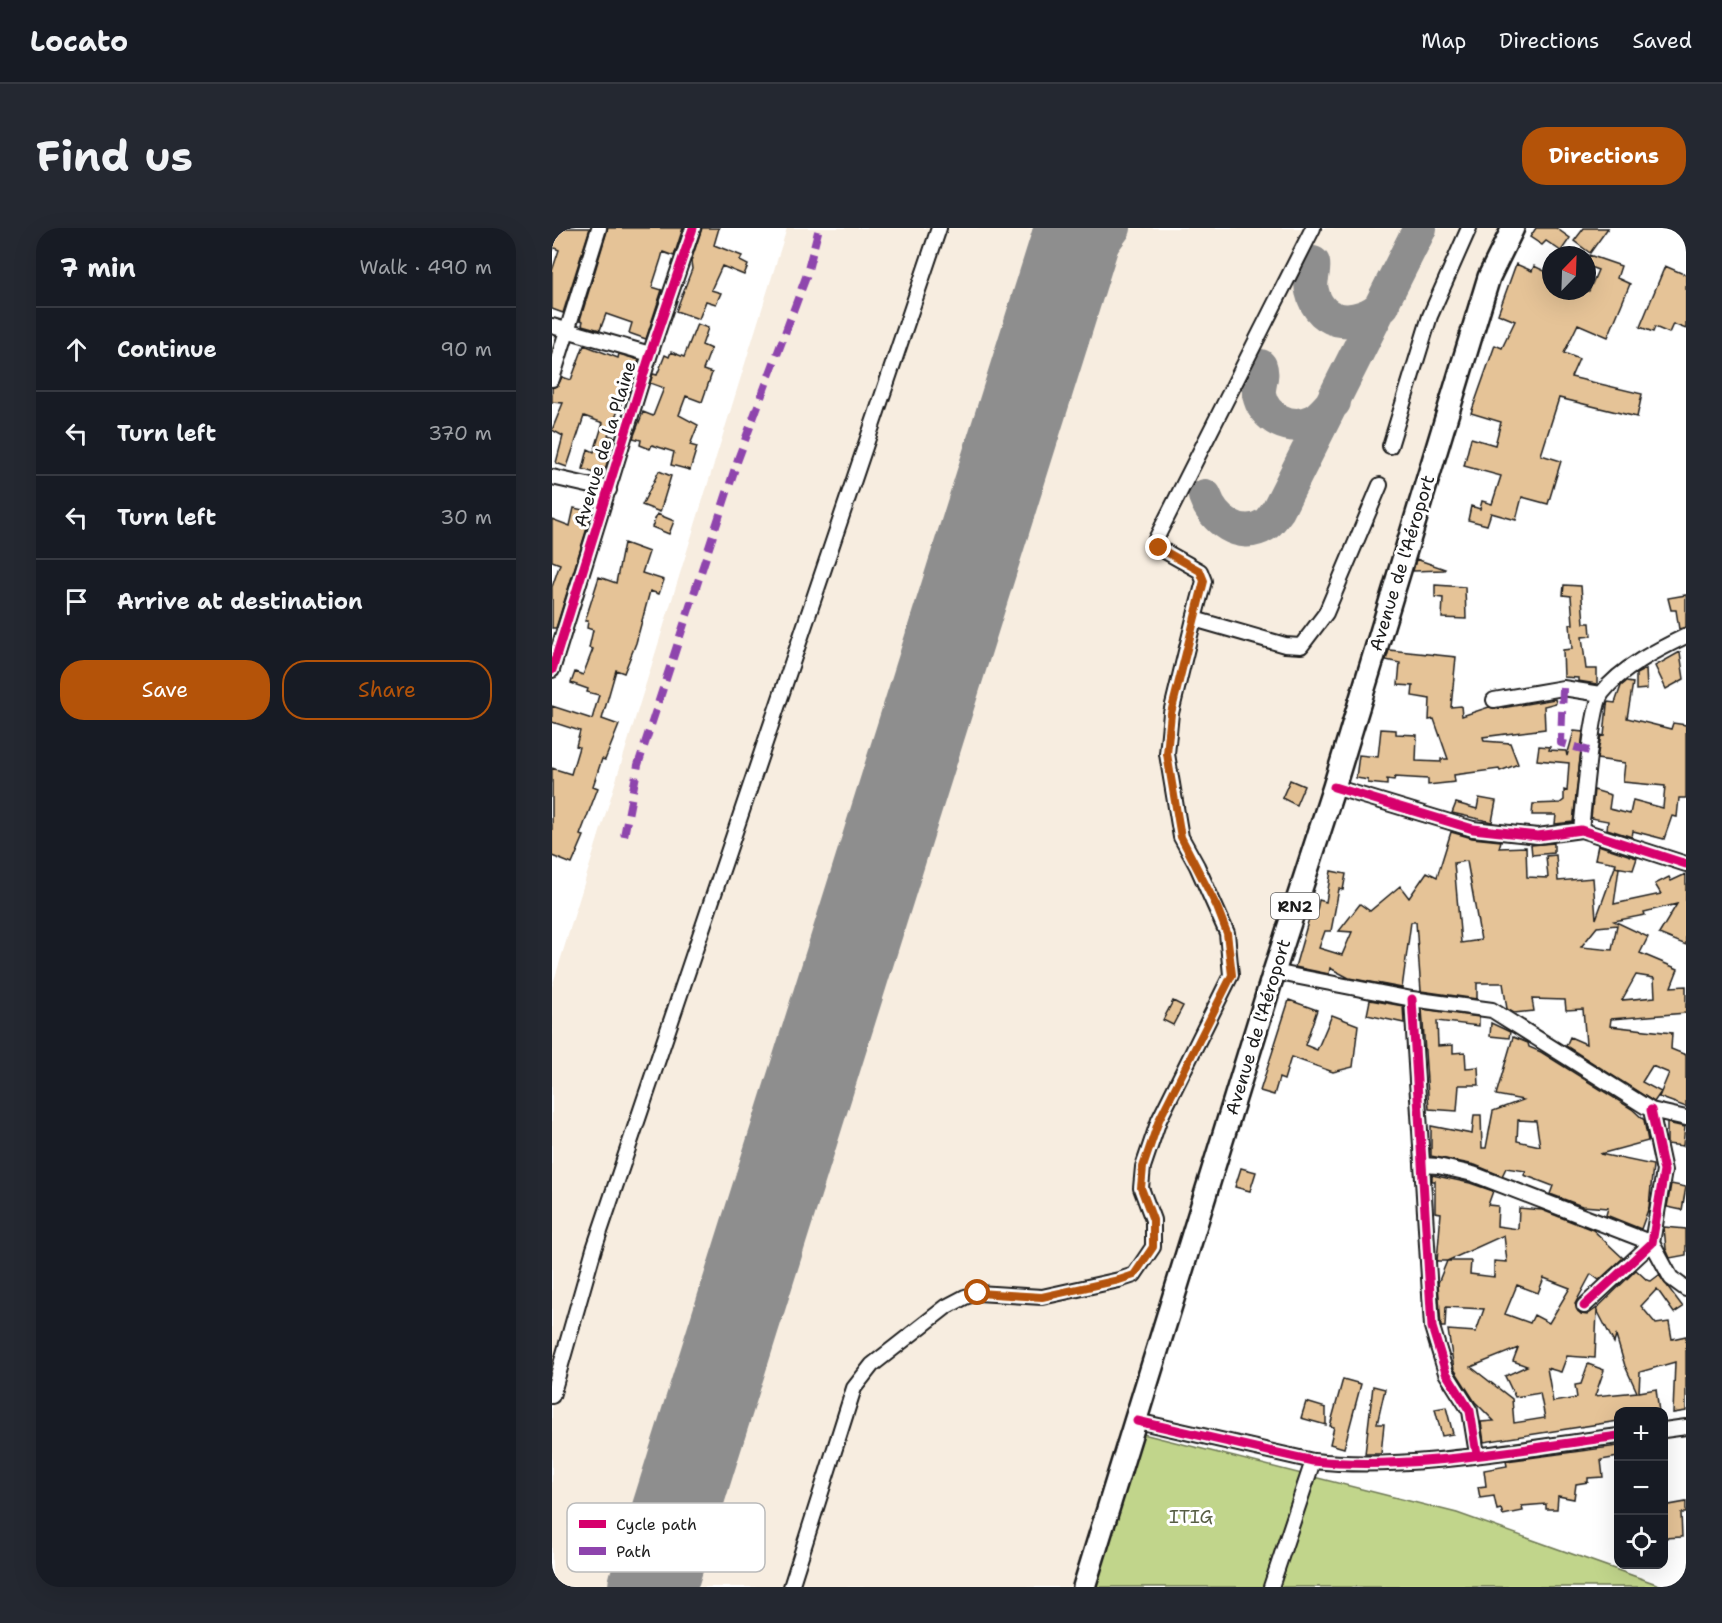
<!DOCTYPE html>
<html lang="en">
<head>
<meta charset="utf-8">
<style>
	body { margin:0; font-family:"Shantell Sans",sans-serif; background:#242831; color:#f1f3f6 }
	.controls { position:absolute; right:18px; bottom:18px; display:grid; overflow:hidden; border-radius:12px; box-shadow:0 6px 24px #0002 }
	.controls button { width:54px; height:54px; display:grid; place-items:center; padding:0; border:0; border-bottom:2px solid #363941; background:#171b24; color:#f1f3f6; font:30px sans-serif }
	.compass { position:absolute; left:990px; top:18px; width:54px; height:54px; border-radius:50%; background:#171b24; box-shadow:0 6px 24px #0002; rotate:23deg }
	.stop { position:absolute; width:18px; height:18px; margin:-14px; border:4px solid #b45309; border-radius:50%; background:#fff }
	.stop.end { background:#b45309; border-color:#fff; box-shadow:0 2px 6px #0008 }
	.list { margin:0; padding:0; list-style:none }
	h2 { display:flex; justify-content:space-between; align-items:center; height:78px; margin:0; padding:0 24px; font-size:26px }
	h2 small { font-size:20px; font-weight:400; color:#9ea1a6 }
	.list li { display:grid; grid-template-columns:39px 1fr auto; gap:18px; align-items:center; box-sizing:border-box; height:84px; padding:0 24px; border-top:2px solid #363941 }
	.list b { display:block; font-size:22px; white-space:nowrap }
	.list em { font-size:20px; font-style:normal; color:#9ea1a6 }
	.actions { display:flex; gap:12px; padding:18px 24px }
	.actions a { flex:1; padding:14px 0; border:2px solid #b45309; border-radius:24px; text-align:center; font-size:21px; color:#b45309 }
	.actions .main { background:#b45309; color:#fff }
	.icon { flex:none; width:33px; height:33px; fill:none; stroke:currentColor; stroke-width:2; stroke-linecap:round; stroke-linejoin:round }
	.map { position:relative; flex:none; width:1134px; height:1359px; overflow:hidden; border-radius:24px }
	header { display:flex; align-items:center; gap:36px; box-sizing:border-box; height:84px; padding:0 30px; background:#171b24; border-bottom:2px solid #363941 }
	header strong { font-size:28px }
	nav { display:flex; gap:33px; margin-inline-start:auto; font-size:21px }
	.intro { display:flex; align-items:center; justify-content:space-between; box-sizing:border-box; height:144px; padding:0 36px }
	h1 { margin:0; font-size:42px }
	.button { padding:15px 27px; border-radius:24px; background:#b45309; color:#fff; font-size:21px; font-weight:700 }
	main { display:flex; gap:36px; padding:0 36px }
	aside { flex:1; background:#171b24; border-radius:24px; box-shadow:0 6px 24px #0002 }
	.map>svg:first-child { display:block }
	.built { fill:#f7ede0 }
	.green { fill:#c1d58b; stroke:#6e7854; stroke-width:1.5 }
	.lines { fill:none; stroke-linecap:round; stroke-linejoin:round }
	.taxiway { stroke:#8e8e8e; stroke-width:34 }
	.runway { stroke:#8e8e8e; stroke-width:88 }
	.building { fill:#e5c397; stroke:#1c1c1c; stroke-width:1.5; fill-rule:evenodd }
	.minor-casing { stroke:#1c1c1c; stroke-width:18 }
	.highway-casing { stroke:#1c1c1c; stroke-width:26 }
	.minor { stroke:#fff; stroke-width:14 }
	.highway { stroke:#fff; stroke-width:21 }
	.quiet { stroke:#8e44ad; stroke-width:8; stroke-dasharray:15 8; stroke-linecap:butt }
	.cycleway-casing { stroke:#fff; stroke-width:13 }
	.cycleway { stroke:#d6006c; stroke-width:9 }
	.route { stroke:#b45309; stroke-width:8 }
	.labels { text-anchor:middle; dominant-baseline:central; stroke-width:6; stroke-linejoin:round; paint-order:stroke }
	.shield { fill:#fff; stroke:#606060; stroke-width:1.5 }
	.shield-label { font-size:16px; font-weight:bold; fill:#1c1c1c }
	.street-label { font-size:18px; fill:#1c1c1c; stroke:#fff }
	.park-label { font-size:18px; fill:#565d43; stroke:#fff }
	.key { fill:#fff; stroke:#bbb; stroke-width:1.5 }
	.key-label { font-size:16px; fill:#1c1c1c }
</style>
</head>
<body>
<header>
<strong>Locato</strong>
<nav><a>Map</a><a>Directions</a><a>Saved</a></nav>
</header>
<div class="intro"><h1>Find us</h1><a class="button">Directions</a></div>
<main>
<aside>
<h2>7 min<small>Walk · 490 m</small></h2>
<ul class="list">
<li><svg class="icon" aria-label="ahead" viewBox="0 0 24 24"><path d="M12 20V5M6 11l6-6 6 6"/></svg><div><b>Continue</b></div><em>90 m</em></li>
<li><svg class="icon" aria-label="left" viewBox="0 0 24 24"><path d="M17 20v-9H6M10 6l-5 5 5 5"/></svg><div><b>Turn left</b></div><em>370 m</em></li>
<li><svg class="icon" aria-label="left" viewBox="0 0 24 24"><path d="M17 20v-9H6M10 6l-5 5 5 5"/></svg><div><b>Turn left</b></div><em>30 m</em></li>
<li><svg class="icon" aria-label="arrive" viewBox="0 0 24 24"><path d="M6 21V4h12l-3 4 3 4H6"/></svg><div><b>Arrive at destination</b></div></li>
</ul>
<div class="actions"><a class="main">Save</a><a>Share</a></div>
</aside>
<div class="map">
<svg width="1134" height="1359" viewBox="0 0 1134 1359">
	<rect width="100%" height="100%" fill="#fff"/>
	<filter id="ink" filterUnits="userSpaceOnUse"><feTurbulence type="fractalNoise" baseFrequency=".0167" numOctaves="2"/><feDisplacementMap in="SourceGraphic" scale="12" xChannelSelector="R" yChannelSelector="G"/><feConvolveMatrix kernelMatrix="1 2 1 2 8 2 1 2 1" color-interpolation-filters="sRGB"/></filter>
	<g filter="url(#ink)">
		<path class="built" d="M235,0H953L857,286L519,1359H0V759Z"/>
		<path class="green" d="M591,1206L905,1285L1113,1359H543Z"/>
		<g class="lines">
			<path class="taxiway" d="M761,35C763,44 757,53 760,63C768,100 808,99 831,77
				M497,95L515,64L562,0
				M708,138C712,148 706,156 707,166C711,190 739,204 761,193C769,189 775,180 782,174
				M653,268C661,291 688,313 713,297C718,294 722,287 726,282L868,0"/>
			<path class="runway" d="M100,1359L527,0"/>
		</g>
		<path class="building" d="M6,0H38L11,85L0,81V43L7,22L0,19V13Z
			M56,0H131L122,28L111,24L109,31L100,59L110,62L94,111L77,105L80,95L54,86L48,102L30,97L31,93L28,92Z
			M150,0H167L162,17L190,28L188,33L196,37L192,47L170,38L159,62L169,65L164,76L154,73L147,91L124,83L140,41L139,33Z
			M984,0H1004L1018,10L1009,23L994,13L990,17L978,9Z
			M1032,0H1056L1038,25L1022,13Z
			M1037,27L1069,38L1065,50L1078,56L1056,109L1026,96L1012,125L1027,131L1019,149L1090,166L1085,189L1007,170L989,227L1009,233L996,276L970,269L964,292L939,285L935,297L916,292L919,278L928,281L930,273L940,276L949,248L912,238L919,210L943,217L949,194L919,185L943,117L950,120L963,93L946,86L964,36L980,43L982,38L999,46V63H1037L1046,42L1035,38Z
			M1113,38L1134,47V101L1121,96L1117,105L1103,99L1101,104L1088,99Z
			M145,96L156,100L150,117L159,121L151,142L160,145L150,174L134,168L127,187L146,197L138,217L145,219L138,242L119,237L122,224L100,217L98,221L88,217L89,212L81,210L91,184L101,188L112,160L98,155L101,146L105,147L113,127L117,129L119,124L132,129Z
			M32,117L66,130L67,126L87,132L56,207L63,209L51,248L31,241L36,221L42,224L51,195L32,188L15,239L4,235L11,208L0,202L11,175L0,174V160L6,157L10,149L19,152Z
			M107,243L119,248L108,284L90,277Z
			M22,280L40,284L4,400H0V359L8,336L0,333V291L18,298Z
			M105,286L122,293L117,306L100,299Z
			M72,315L97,324L90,345L112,352L107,366L98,363L84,415L72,445L64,442L50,491L67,497L53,532L50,531L41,558L46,560L28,607L32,608L20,636L0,628V540L19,546L27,519L24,518L28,503L0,494V478L40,491L47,467L35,464L36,461L19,455L23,444L31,447L41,421L37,420L41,402L35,400L36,393H33L47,349L64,355Z
			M864,331L893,341L892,342L861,343Z
			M883,357L913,359L914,391L890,390L891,370L883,369Z
			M1012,357L1029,358L1032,395H1038L1039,408L1030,409L1034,441H1045V456L1026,453V450L1012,449L1011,422L1020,421L1018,396H1021L1019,368L1011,367Z
			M1134,367V399L1127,401L1124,382H1119L1116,370Z
			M837,422L904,429L899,479L909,478L910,488L937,479L944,481L1003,471L1004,475L992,478L993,501L931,509L932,513L958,515L966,536L948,543L947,541L902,547L903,554L876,557V551L843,549L842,552L835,551V557L816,555V552L804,550L807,527L826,529L829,501L844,502V506L865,507L864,533L889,534V531H896L882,491L877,492L878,471L860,468L861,458L846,457L848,435L834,432Z
			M1128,424L1132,451L1114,461L1103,438Z
			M1094,441L1095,461L1084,462V446Z
			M1074,454L1081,455L1075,490L1119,501L1121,495L1134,497V570H1127L1125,589L1120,588L1112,611L1081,603L1080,609L1055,601L1056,593L1039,590L1042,562L1059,567L1057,581L1078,586L1081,572L1111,580L1113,558L1071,554L1073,535L1045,531L1049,507L1052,508L1055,477L1056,474L1063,475L1069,458Z
			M1022,503L1031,504L1021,594L1003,596L1004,587H980L981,576L1008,575L1012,572V562L1015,563L1017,535L985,532L987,518L998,519L997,522L1014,523L1015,528Z
			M738,552L752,558L744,577L730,570Z
			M927,570L944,573L940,594L900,585L904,575L925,581Z
			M899,604L920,610L949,613L947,620L974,619L975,649L996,650L994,628L1004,627L1006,653L1041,650L1044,691L1063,639L1067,640L1062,676L1109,666L1103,656L1117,649L1119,653L1134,646V717L1107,706L1125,676L1092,684L1093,687L1062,693L1096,709L1088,725L1126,741L1119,759L1134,758V785L1059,791L1058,798L1120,805L1119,821L1134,827V879L1107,869L1117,845L1100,838L1090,854L1109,864L1102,874L1014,818L1018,809L1034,816L1031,781L1014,782L1013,772L980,771L982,783L962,785L955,781L951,755H925V771L869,763L864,694H859L850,760L797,750L778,740L777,746L743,739L760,680L765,682L767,672L774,674L779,643L794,646L791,662L787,661L779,703H773L767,720L790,727L800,704L787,703L808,676L818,683L848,658L857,670L875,644L885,649ZM915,633L929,712L909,715L902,635ZM1065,697L1060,722L1029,719L1045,699ZM1084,747L1102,750L1103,769L1070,772Z
			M1002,615V625L980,627L979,617Z
			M1046,617L1085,630L1081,642L1063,639L1064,635L1043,631Z
			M737,772L765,782L753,817L765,822L780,787L806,797L801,839L781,844L739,829L732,852L727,850L722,867L708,863Z
			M818,772L851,778L852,795L815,787Z
			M621,773L631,778L621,797L611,792Z
			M870,781L927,789V798L885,793L886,818L901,817V825L913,824L914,840L926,839L927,857H907L905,883L877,881Z
			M939,795L958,804L957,810L938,808Z
			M961,809L976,815L977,819L989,824L1080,881L1092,892L1096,913L1048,926L1101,937L1097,979L1089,1001L1054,987L1056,980L1030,978L998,966L1001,958L972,947L974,943L954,940L950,948L923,937L879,928V898L920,906L922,887H929L930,920H934L941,883L971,872L944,867ZM966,892L984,893L988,918L965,913Z
			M1115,895L1133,899L1131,918L1115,916Z
			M689,940L704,944L698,963L683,959Z
			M880,947L918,955L941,963L936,977L946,978L945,998L966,1001L967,980L990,982L1041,1002L1071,1030L1047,1052L1039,1046L1023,1076L1029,1086L1035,1087L1045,1080L1084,1042L1095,1052L1099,1053L1107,1047L1131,1079L1122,1085L1105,1061L1089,1078L1104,1096L1117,1094L1120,1111L1134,1108V1183L1121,1185L1123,1134L1088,1144L1087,1164L1104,1161L1107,1184H1066V1193L932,1214L929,1194L942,1193L923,1174L902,1141L896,1102L924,1104L932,1081L894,1079L893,1099H889L886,1055L895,1033H885L889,985L883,984V953H880ZM952,1007L955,1034L942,1033V1049L918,1046L919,1033H895ZM992,1050L1018,1060L997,1095L982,1087L978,1095L953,1086L965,1057L986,1065ZM1045,1082L1062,1115L1064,1108L1073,1138L1085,1164L1043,1168L1052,1142L1036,1136L1029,1156L1023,1157L1025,1170L1001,1174L995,1140L1009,1144L1015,1128L1043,1130ZM966,1120L961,1133L975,1138L953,1148L963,1169L988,1165L993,1190L962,1195L960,1171L919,1139Z
			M1119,956L1134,959L1130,982L1115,979Z
			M1112,999L1134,1001V1027L1118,1030L1114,1021Z
			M791,1151L809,1156L792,1220L778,1216L782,1199L778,1198Z
			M821,1158L833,1161L825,1196H832L829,1226H813Z
			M754,1174L774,1180V1197L749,1190Z
			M894,1179L901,1206L890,1208L883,1181Z
			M1066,1218V1229L1049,1232L1051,1249L1036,1250V1254L1024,1256L1022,1271L1006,1268L1005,1281H994V1276L970,1278L971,1283L951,1287L949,1281L945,1282L942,1268L928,1270L926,1259L934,1258L932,1242L955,1238L954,1233Z
			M1134,1274V1285H1129L1130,1309L1112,1310V1278Z"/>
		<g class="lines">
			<g class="minor-casing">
				<path id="minor" d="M0,98L98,126
					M0,151L47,0
					M838,218L878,88L917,0
					M0,249L57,262
					M642,391L652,353L648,343L607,320L604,311L761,0
					M0,442L98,126L141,0
					M942,472L1011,460L1049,466
					M782,559L921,601L986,608L1029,602L1134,636
					M1029,602C1032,578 1039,480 1050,465C1069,440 1107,421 1134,408
					M722,744L860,771L940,782L1099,882L1134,890
					M860,771L880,1099L894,1145L918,1183L925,1226
					M871,937L886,938L921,946L1100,1015L1119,1050L1134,1061
					M1032,1078L1100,1015L1112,943L1099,882
					M0,1168L42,1021L387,0
					M585,1193L761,1233C858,1243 969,1221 1066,1208
					M1112,1202L1134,1199
					M239,1359L302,1160L320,1137L394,1079L413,1069L426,1065L490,1069L567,1052L582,1047L601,1019V992L589,960L591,939L607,892L679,747L675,705L645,638L629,609L615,526L619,485L642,391L733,417L749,418L774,385L828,257
					M719,1359L761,1233"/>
			</g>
			<g class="highway-casing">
				<path id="highway" d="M532,1359L722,744L782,559L937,49L961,0"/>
			</g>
			<use href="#minor" class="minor"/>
			<use href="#highway" class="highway"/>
			<path class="quiet" d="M1011,460L1009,515L1037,523
				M72,608L86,537L186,231L254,49L267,0"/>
			<g class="cycleway-casing">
				<path id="cycleway" d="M0,442L98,126L141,0
					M782,559L921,601L986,608L1029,602L1134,636
					M860,771L880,1099L894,1145L918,1183L925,1226
					M1032,1078L1100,1015L1112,943L1099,882
					M585,1193L761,1233C858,1243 969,1221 1066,1208"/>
			</g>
			<use href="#cycleway" class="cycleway"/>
		</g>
	</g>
	<g class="lines" filter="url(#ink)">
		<path class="route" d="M426,1065L490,1069L567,1052L582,1047L601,1019V992L589,960L591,939L607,892L680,747L675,705L665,679L629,609L615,526L619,485L652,353L648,343L607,320"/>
	</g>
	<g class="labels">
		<rect class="shield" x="719" y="665" width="48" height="26" rx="4.5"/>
		<g class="shield-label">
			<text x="743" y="678">RN2</text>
		</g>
		<g class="street-label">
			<text transform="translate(53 216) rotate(-73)">Avenue de la Plaine</text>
			<text transform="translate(850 335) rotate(-73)">Avenue de l'Aéroport</text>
			<text transform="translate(706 799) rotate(-73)">Avenue de l'Aéroport</text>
		</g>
		<g class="park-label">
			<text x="639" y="1289">ITIG</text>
		</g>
	</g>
	<rect x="15" y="1275" width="198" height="69" rx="9" class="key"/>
	<rect x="27" y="1292" width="27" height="8" fill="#d6006c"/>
	<rect x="27" y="1319" width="27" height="8" fill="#8e44ad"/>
	<g class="key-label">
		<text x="64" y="1302">Cycle path</text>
		<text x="64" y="1329">Path</text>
	</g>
</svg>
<div class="controls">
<button>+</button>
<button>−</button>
<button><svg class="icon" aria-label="locate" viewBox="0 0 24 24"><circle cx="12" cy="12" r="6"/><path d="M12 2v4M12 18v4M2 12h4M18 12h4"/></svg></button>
</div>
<svg class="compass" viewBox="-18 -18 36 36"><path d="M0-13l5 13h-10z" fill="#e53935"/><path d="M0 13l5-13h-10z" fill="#9ea1a6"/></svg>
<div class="stop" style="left:426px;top:1065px"></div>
<div class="stop end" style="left:607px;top:320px"></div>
</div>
</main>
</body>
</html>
